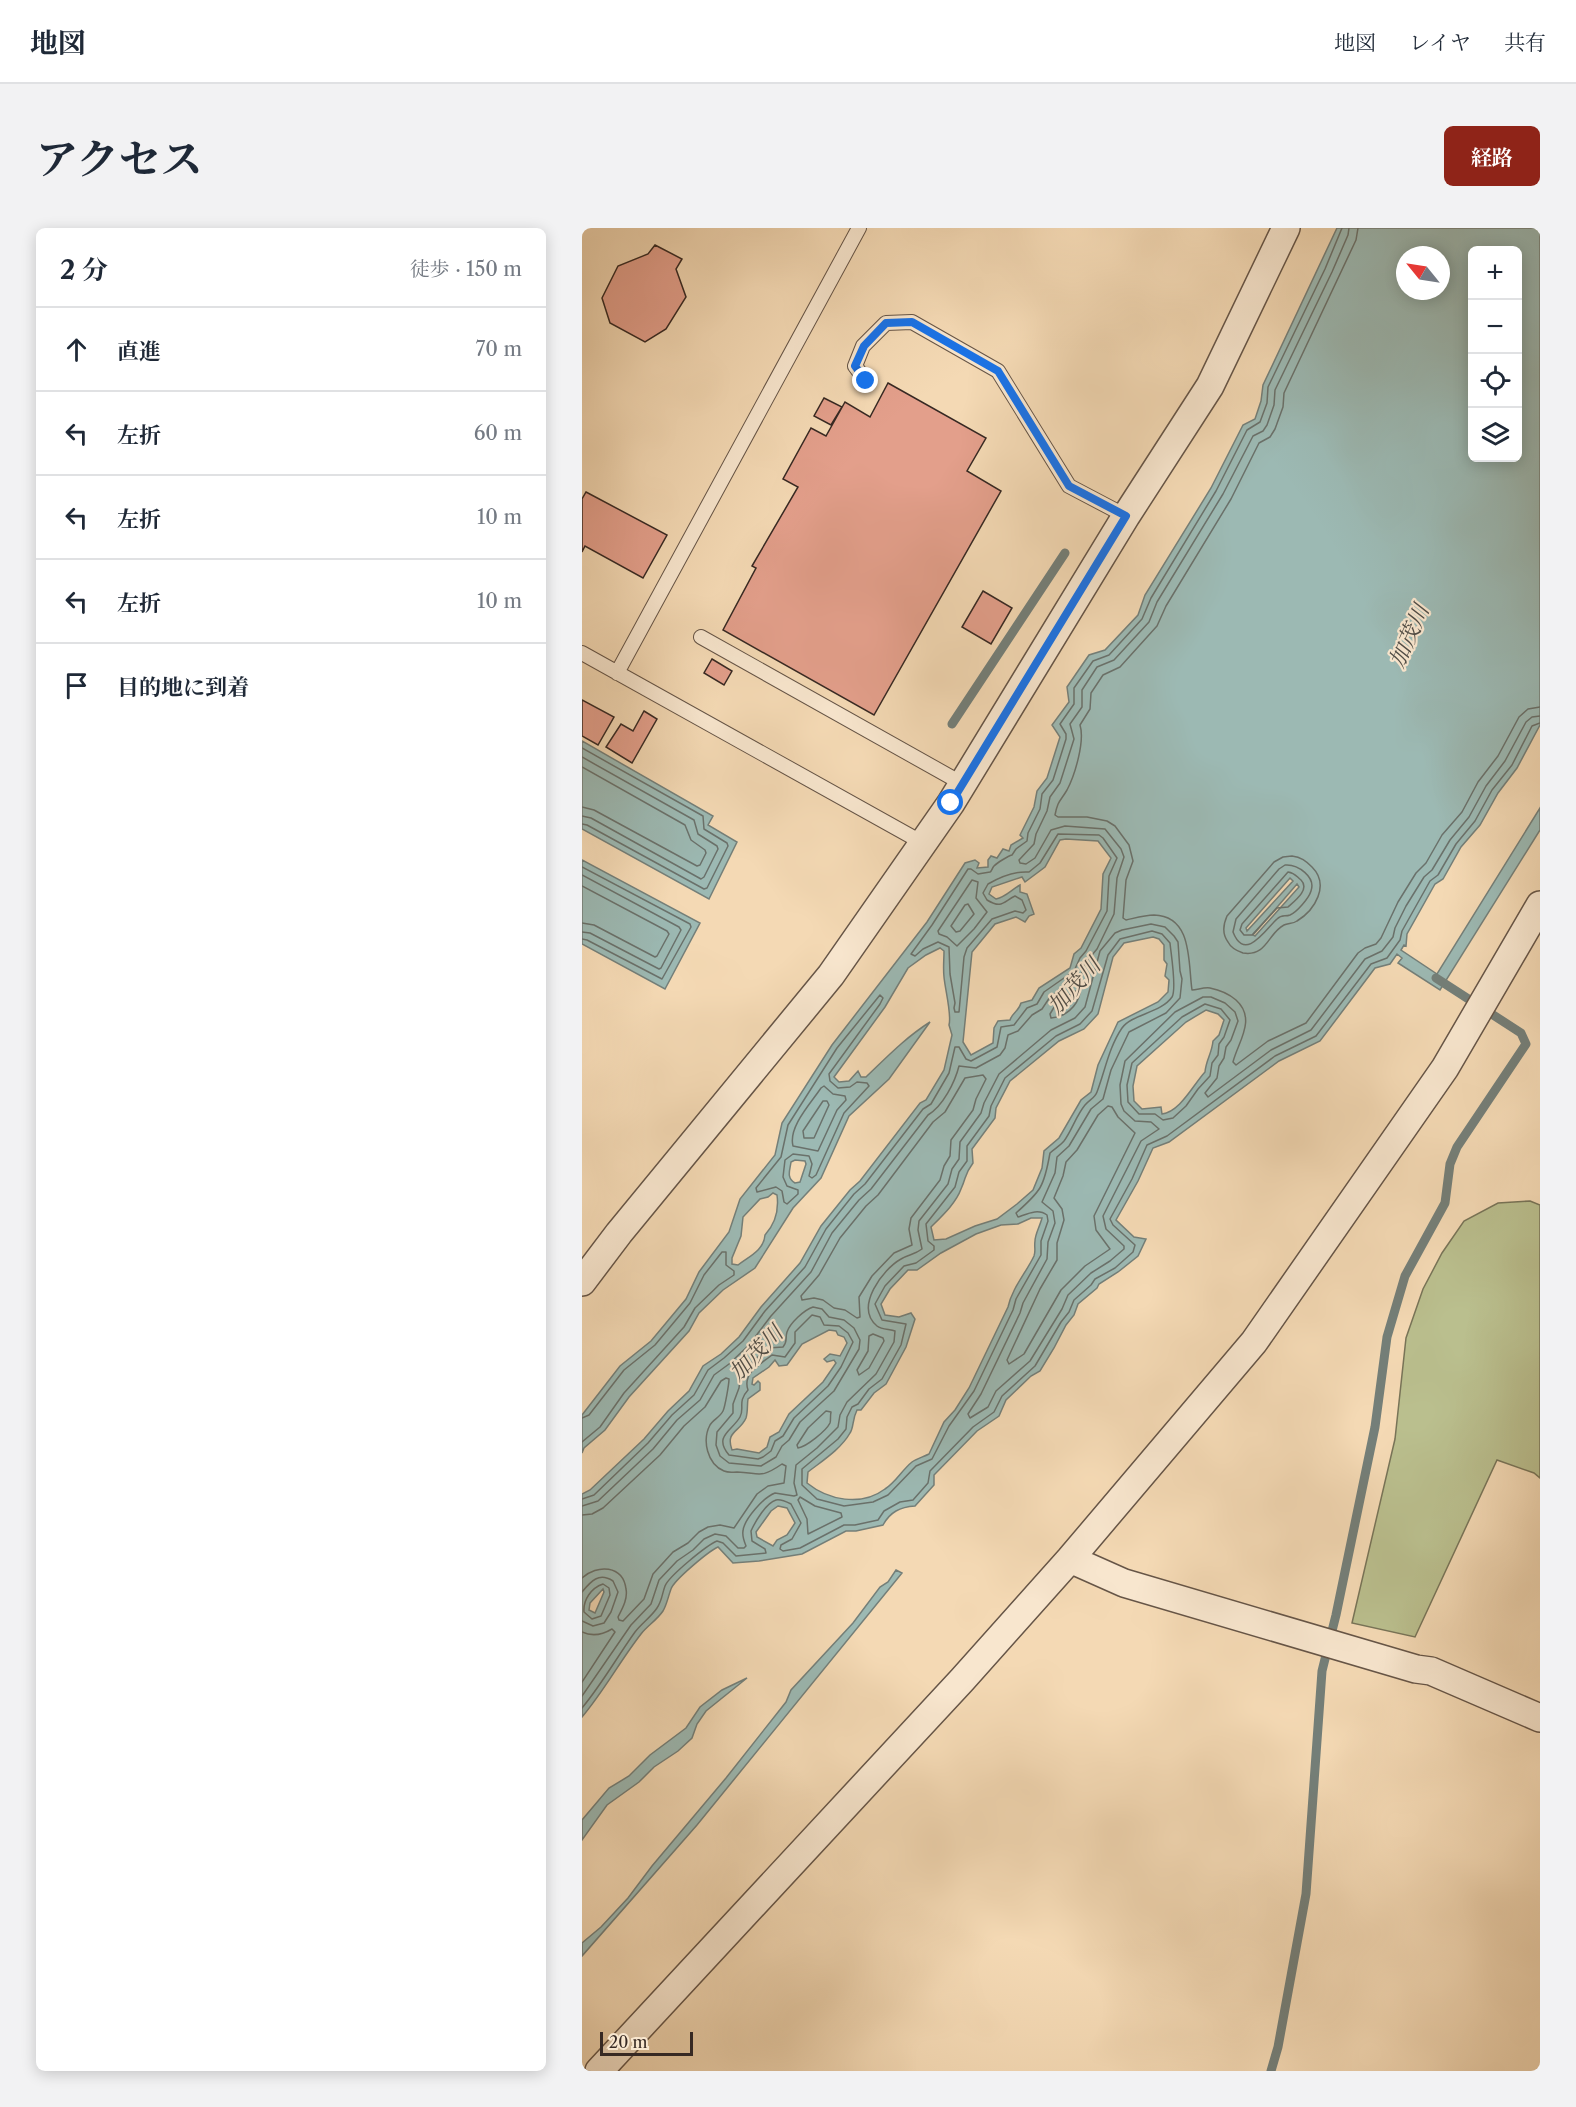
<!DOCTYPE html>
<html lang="ja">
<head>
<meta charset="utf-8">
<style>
	body { margin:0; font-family:"Libre Caslon Text","Noto Serif JP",serif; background:#f2f2f3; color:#1f2937 }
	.controls { position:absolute; right:18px; top:18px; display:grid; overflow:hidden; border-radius:9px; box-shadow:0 3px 15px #0003 }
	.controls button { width:54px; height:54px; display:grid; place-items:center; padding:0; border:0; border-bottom:2px solid #e0e1e3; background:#fff; color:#1f2937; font:30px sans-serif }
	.compass { position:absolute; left:814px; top:18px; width:54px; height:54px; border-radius:50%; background:#fff; box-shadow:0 3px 15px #0003; rotate:300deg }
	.scale { position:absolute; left:18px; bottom:15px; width:93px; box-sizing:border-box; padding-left:6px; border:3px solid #372923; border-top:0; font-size:16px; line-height:21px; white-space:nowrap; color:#372923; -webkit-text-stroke:4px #f8e6ce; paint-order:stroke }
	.stop { position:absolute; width:18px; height:18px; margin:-14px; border:4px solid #1a73e8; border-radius:50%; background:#fff }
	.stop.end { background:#1a73e8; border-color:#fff; box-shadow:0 2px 6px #0008 }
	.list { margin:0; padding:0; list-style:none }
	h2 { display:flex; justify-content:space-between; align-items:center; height:78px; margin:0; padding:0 24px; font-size:26px }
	h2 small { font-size:20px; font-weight:400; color:#747a83 }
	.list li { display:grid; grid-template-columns:39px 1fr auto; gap:18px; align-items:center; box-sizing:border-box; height:84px; padding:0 24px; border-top:2px solid #e0e1e3 }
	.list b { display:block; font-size:22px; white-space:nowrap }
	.list em { font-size:20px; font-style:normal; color:#747a83 }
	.icon { flex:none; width:33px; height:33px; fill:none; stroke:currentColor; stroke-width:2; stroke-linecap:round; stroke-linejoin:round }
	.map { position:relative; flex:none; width:958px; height:1843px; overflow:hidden; border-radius:9px }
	header { display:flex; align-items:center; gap:36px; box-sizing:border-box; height:84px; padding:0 30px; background:#fff; border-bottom:2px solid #e0e1e3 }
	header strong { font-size:28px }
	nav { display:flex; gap:33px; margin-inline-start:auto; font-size:21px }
	.intro { display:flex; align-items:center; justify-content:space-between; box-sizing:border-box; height:144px; padding:0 36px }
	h1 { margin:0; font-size:42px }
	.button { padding:15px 27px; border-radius:9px; background:#8f2418; color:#fff; font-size:21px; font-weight:700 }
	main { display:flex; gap:36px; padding:0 36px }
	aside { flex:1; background:#fff; border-radius:9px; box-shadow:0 3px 15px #0003 }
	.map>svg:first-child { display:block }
	.green { fill:#babf8e; stroke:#787458; stroke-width:1.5 }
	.water { fill:#9cb9b3; stroke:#747f79; stroke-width:1.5; fill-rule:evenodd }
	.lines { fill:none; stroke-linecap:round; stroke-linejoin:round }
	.shore { stroke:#6a716b; stroke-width:1.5 }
	.stream { stroke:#747f79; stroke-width:9 }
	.building { fill:#e39f8b; stroke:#372923; stroke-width:1.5 }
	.lane-casing { stroke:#665547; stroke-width:16 }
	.street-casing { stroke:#665547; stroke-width:30 }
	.lane { stroke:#f8e6ce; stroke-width:14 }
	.street { stroke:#f8e6ce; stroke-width:27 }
	.route { stroke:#1a73e8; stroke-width:8 }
	.labels { text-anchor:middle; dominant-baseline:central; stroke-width:4.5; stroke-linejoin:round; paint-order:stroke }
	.water-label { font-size:22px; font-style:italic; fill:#504d47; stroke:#f8e6ce }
</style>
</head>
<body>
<header>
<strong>地図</strong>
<nav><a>地図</a><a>レイヤ</a><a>共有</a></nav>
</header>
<div class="intro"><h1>アクセス</h1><a class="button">経路</a></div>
<main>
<aside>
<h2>2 分<small>徒歩 · 150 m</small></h2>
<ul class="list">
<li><svg class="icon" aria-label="ahead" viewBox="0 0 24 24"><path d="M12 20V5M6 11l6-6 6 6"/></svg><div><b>直進</b></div><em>70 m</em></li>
<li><svg class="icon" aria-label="left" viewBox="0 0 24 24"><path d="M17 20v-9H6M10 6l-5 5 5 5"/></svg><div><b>左折</b></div><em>60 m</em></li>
<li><svg class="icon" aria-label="left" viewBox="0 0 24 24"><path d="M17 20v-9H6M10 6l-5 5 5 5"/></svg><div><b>左折</b></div><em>10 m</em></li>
<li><svg class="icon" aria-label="left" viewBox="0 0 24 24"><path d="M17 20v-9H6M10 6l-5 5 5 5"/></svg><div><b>左折</b></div><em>10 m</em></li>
<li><svg class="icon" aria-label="arrive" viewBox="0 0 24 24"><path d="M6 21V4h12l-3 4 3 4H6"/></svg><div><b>目的地に到着</b></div></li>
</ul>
</aside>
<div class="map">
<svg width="958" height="1843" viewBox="0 0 958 1843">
	<rect width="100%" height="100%" fill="#f4d9b4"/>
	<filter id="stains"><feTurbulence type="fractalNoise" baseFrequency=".00333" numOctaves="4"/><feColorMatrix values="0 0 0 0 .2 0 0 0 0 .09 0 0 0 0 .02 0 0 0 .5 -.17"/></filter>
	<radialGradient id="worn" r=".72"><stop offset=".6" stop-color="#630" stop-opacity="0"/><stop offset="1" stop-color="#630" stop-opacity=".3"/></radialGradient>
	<path class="green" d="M948,973L958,977V1250L952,1245L915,1232L833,1409L770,1395L813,1211L824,1110L841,1061L860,1025L882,993L916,975Z"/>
	<path class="water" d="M755,0H958V497L935,540L916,565L898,597L879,619L861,651L853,656L825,706L824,718L822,717L819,722L855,746L958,580V602L858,762L816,735L820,730L815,726L808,736L793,740L738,813L697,833L587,914L571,920L556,953L534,992L552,1009L564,1011L556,1028L536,1044L517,1056L515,1060L496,1076L492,1087L484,1097L472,1120L458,1143L449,1148L424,1172L417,1188L395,1203L352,1247V1257L333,1278C318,1279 308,1284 301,1297L274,1303H264L220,1326L177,1333L151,1335L136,1319C127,1323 92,1352 89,1361C86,1369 85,1376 81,1383C75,1392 65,1398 59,1406C38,1433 22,1463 0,1489V1266L8,1262L62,1211L86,1183L107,1163L121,1138L139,1126L157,1109L179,1079L218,1035L239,998L268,962L278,953L338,875L344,872L362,842L370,807L367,797C370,787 363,761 362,749C361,740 362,732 362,723L358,720L344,727L326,740L303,779L252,849L257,854L267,853L276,843L279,849H284C305,829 323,810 348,794L307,851L267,888L239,950L211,980L173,1040L141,1062L117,1085L107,1103L47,1169L23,1202L2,1220L0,1225V1187L38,1138L69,1113L104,1071L117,1044L147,1004L158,971L193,927L200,895L250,817L345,694L383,635L393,632L397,635L395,640L406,639V632L409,628L415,630L421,621L427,623L429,617L441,610L438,607L452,579L455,563L465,550L478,509L470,497L487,474L485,459L507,427L523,422L556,387L563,367L629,260L661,197L673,191L679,173L681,157ZM936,22V230H891V22ZM823,27H859V63H823ZM484,611L516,613L529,630L521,646L519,681L499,720L492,726L488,740L457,760L450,772L439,775C437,783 430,785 428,792L416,793L412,800L411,815L389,827L381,814L390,724L413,696L434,689L443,694L447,688L452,686L445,666L438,664V657C429,662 424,669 414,671L407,666L410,659L440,649L443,654L463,639L478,612ZM708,650L711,653L665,703L664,700ZM715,656L717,659L673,708L671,707ZM571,709L577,711L582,717V732L585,736L583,748L587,752L586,764L576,774L536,794L516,837L509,864L499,872L477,910L462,923L460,940L451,962L435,976L415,991L393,998L364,1011L352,1012L349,999C360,988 374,975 379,961C385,948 382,947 391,935L390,921L413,890L414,880L428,853L477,813L502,801L516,786L531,729L542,715ZM624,782L636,786L642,792L637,807L631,813C630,825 624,832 623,844C611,857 598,884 580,886L579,879L560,881L552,873L551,858L555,838L604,794ZM213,932L223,933L224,936L218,954L213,955C204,950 208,942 209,934ZM191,965L195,967C197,982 194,995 183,1007C182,1022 168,1028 156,1037L150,1036V1030L159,1008L161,989L178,971L186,969ZM449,990H460C458,998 453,1006 453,1013C452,1019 454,1023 452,1028C444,1045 430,1060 426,1079L387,1160L373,1182L362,1194L347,1226C341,1229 334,1231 330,1234C320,1242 314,1254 303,1261C279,1279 246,1272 225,1255L226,1244C240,1233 259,1221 268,1205C272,1199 270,1192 275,1182H279L292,1165L304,1156L324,1119L333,1091L329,1085L317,1089L303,1087L299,1076L308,1061L326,1042H335L359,1025L394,1006L419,997L436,996ZM247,1102L254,1103L256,1107L262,1109L265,1115L258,1128L248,1126L242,1131L245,1134L252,1132L254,1135L241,1154L207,1186L197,1204L188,1209L185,1219L177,1225L155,1221L150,1222C143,1203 158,1204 164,1190C166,1184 165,1177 166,1171L178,1162V1155L176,1153L172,1157L170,1156L171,1150L187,1139L193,1132L197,1138L205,1137L220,1116ZM196,1278L205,1280L213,1295L205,1307L195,1312L191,1318L175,1309L174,1304L189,1283ZM21,1361L22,1364L13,1385L7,1382L8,1375Z
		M0,513L131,588L126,597L155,614L127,671L0,601Z
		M0,632L118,695L83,761L0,716Z
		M314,1342L320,1345L115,1597L0,1728V1715L19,1699L46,1670L70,1638L144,1550L204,1474L209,1462L271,1395L298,1359L306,1354Z
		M165,1450L124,1483L115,1496L110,1510L96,1523L72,1539L57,1554L25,1577L0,1612V1592L27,1560L47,1548L68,1527L104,1500L118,1479L140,1462Z"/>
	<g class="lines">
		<path class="shore" d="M776,0L774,12L702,165L701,179L693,201L688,209L677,215L649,271L584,378L575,398L538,439L521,447L509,465L508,481L498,497C503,513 493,547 485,562C478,574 476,572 473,587L476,589H505L525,593L533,598L547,617L551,633L544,652L541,690L544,692C553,690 563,687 572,687C611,688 606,735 610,762C615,762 622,759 628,760C638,762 647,766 654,772C675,791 656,814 651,834L654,837L686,813L724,795L776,725L783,720L794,716L799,710L816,674L834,645L844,635L860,607L880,584L896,554L916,528L937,489L946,481L958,479
			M0,520L121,588L122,601L145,615L146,618L125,660L122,661L5,597L0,596
			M0,529L112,592L116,606L135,618L136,621L122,649L119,651L9,590L0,588
			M0,539L103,597L109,612L123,622L124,625L118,637L115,638L12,582L0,579
			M710,628C719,629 724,633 730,639C748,657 733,682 715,693C711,696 706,695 702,697C686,705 685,729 661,725C655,723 649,720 646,714C640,706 641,697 645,688L692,634L701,629Z
			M703,637C716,636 734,649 729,663C727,670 715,684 708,687C703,689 700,686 695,691C684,701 663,735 651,704L654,691L697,641Z
			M0,639L108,696L109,699L80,751L5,712L0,711
			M706,644C713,645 714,648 719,652C728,661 714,672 706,679L695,680L670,707H662L658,702L660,696Z
			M0,647L97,699L99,702L79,740L77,741L8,705L0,704
			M390,652L396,654L394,670L405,684L392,701L375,718L365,709L357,706L356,703Z
			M0,658L85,703L87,706L75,728L73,729L12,697L0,695
			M386,676L392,686L378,703L374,704L369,698L383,677Z
			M570,703L580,706L588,715C589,726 595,761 590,769C579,785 550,786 540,800C527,819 523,843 515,864C513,870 507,872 503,877C494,888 490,902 482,913C478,918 472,921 468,925C462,959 459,963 434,985L436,989C445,986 456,980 465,987L466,993L459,1013V1027L434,1071L431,1082L392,1163L367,1198L350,1231L334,1238L306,1267L291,1274L262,1278L235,1271L220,1257V1241L256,1211L264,1201L265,1189L270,1179L276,1176L287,1161L300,1151L319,1117L324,1096L300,1092L293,1076L303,1058L322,1038L334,1035L352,1022V1018L346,1013L344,996L373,959L377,944L385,933V918L407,888L409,878L423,850L474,808L498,796L510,783L526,727L538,711Z
			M493,763L498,765C495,779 483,789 469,790L468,786L474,776Z
			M298,767L301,770L298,776L247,846L248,853L256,860L268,859L275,854L285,855L287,858L262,885L234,947L230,950L227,948L230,936L227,928L211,926L203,932L201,949L205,958L216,962V966L205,976L202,974L200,963L194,959L175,964L174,960L199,929L206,897L255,820Z
			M623,776L639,781L648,792L642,809L637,816L636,827L630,835L628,848L616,861L604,878L591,890L581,892L573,886H557L546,874L545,857L550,835L600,789Z
			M401,847L404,851L394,871L391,882L369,912L368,928L362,938L358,952L329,990L327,1001L330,1017L312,1025L290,1048L277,1069L278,1089L275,1090L263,1082L252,1080L241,1072L232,1070L220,1072L219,1068L237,1047L258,1010L284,978L296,967L351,894L363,884L383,850Z
			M242,858L251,866L263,868L264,872L255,882L236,923L211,918C206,899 229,875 239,860Z
			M241,873H245L247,877L232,910H222L221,903Z
			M526,878L530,879L536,889L553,905L512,988L514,1002L528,1021L503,1038L479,1062L442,1126L427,1136L425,1132L458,1061L475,1032V1015L482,992L480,981L472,970L481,948L484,934L495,922L516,887Z
			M231,1079L240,1081L247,1089L262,1092L272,1100L278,1112L277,1121L252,1163L218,1194L207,1212L200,1218L194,1229L179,1238L147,1235L138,1228L134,1217L135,1204L151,1185V1176L157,1160L159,1144L186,1120L201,1119C206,1113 203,1110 205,1104C208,1095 222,1082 231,1079Z
			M230,1087L238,1089L242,1097L257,1098L266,1105L271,1114L259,1139L246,1158L212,1190L201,1208L193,1213L189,1223L181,1229L176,1231L147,1227C131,1208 150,1203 158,1189C163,1180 155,1174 166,1162C160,1145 179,1136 190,1127L203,1129L213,1115V1104Z
			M291,1106L301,1110L302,1113L287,1140L277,1147L275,1142L286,1123L287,1108Z
			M244,1183L249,1184C248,1188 249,1192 248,1195C244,1203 224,1219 216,1220L215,1217L226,1200Z
			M0,1190L7,1187L42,1142L73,1117L108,1075L122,1047L140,1024H144V1037L152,1043V1047L137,1057L113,1080L102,1099L42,1165L18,1199L0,1214
			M218,1269L233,1278L259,1285L260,1289L226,1306L225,1291L216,1272Z
			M0,1271L12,1267L66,1215L90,1187L112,1167L126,1142L142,1130L161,1113L183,1083L223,1039L244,1001L272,966L283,956L341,881L349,876L367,845L373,819H377L384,831L389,833L415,819L419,799L432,797L445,780L455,776L462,764L492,743L498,730L504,723L525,683L527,648L535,630L521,610L517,607L476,606L458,635L447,644C433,643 418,649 406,656L401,665L405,672C420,681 421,674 433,668L440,672L444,682L441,685L433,683L410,691L385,720L382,729L377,784H373L372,780L373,775L368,746L367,719L356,714L341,721L333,728L329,726L350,697L386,641H389L396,646L408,644C410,643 410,640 412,638C415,635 426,628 430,627L434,621L445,613L446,605L458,581L460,566L471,552L484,511V506L478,496L492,476V460L511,433L527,427L560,391L569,370L634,263L665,202L678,194L685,175L686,159L743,41L760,0
			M0,1278L16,1273L71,1221L95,1192L118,1172L132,1147L147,1136L167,1117L189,1088L229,1044L250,1005L277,972L289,961L346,887C361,878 373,854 377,838L394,840L418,827L423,820L426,807L436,803L450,787L460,781L468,769L499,747L504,734L515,721L532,686L535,650L542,629L539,621L523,601L483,598L469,602L453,630L444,636L438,635L437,632L452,616L454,606L465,583L468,569L478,555L492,511L488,496L500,479V462L515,439L532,432L567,394L575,374L641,266L671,208L681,203L685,197L692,177L693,162L750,44L766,7L767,0
			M0,1287L10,1286L21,1280L78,1227L102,1198L123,1179L139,1153L144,1150L147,1151C147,1156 143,1179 141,1183C138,1189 131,1192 128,1197C120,1212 125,1236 142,1243C147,1245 150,1244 155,1244C179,1245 178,1251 200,1236L204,1238L202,1255L186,1258L175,1266L152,1300L138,1297L126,1299L117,1304L106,1315L91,1324L71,1346L62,1371L41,1393L37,1392L36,1389C40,1381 46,1371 44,1361C41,1337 15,1336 0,1350
			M21,1356L27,1360L28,1367L19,1388L10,1391L2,1384C1,1372 9,1360 21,1356Z
			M0,1364C9,1353 17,1344 31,1353L36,1364L29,1384L22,1395L11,1398L0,1393
			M0,1404C11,1409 20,1407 30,1401L33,1404L0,1454
			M0,1468L49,1397L69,1376L77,1352L95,1333L111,1322L122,1311L133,1306L144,1308L156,1320H162L164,1318C162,1313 160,1308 161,1303C162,1291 182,1269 193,1265L212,1268L215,1267L212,1255L214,1237L235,1220L256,1199L258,1187L265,1174L294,1146L312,1114L313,1103C308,1101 300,1102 295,1098C272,1079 301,1041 319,1031C327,1026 332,1027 340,1021L336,1002L337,993L366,956L370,941L377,931L378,914L399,885L402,875L417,846L469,802L493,790L503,779L518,723L533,705L540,702L569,696L583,699L592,708L596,714L598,743L600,751L598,770L584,785L547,804L529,842L521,871L509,881L487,918L475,929L473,945L460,974L471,983L473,995L466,1014L465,1031L441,1075L438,1085L399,1166L386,1186L388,1190L406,1179L414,1163L448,1133L480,1081L486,1067L509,1045L528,1033L542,1021V1018L524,1001L521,988L559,913L577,901L569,894L553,893L542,883L539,876L538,857L543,833L593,784L621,769H629L643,775L653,784L656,793L649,812L644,819L642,830L637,838L635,850L623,865L626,869L689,822L729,802L783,731L800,723L811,709L813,700L824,678L842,649L850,642L868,612L887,589L904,558L923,533L944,494L950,489L958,488
			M0,1480C20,1456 35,1429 53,1404C60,1395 69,1389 75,1380C80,1373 80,1366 83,1358C87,1348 125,1317 135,1313L141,1315L154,1328L184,1325L183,1321L170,1313L169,1303C173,1294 184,1275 194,1272C199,1271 205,1274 209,1276L219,1295L210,1311L199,1317L198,1321L201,1323L218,1320L262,1297H273L296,1292L302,1283L318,1274L331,1272L346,1255L348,1243L391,1199L412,1184L420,1168L453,1138L479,1094L487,1084L492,1072L509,1057L513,1051L533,1040L551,1024L553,1017L531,997L528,991L550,951L565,917L585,908L693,828L734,808L789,736L805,730L818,712L820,703L848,653L856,647L874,616L893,593L910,562L930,537L950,498L958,495"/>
		<path class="stream" d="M370,496L483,325
			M689,1843L696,1819L724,1666L740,1443L754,1387L793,1199L805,1109L823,1048L863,975L868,936L875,919L944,816L939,805L854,750"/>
	</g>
	<path class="building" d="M73,17L100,31L94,41L104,69L84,101L63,114L28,95L20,70L36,38L66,26Z
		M306,155L404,210L385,243L419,263L292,487L141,402L174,340L170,338L216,259L201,251L229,200L244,208L263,174L288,189Z
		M242,170L260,179L249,197L232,188Z
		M4,264L85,307L61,350L3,318L0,324V271Z
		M401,363L430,380L409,416L380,399Z
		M130,431L150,443L142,457L122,445Z
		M0,472L32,489L16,517L0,508Z
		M62,483L75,491L50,535L24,519L39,496L51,503Z"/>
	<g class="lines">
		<g class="lane-casing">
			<path id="lane" d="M284,153L273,138L281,118L304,95L330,94L416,143L487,258L544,288
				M119,409L381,556
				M0,425L341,615
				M35,445L277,0"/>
		</g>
		<g class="street-casing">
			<path id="street" d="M0,1054L37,1005L249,747L369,575L544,288L628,158L704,0
				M488,1331L542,1355L834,1441L849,1443L958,1490
				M17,1843L380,1452L488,1331L672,1114L863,840L958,677"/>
		</g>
		<use href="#lane" class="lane"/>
		<use href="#street" class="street"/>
	</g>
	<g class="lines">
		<path class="route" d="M284,153L273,138L282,118L304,95L330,94L416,143L487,258L544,288L369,575"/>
	</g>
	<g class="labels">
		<g class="water-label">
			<text transform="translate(827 408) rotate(-66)">加茂川</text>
			<text transform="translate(492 758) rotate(-48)">加茂川</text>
			<text transform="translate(174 1125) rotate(-46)">加茂川</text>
		</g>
	</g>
	<rect width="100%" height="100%" filter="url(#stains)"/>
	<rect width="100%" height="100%" fill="url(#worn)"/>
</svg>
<div class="controls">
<button>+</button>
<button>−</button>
<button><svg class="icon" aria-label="locate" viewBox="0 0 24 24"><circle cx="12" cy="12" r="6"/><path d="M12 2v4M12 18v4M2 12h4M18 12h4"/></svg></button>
<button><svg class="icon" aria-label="layers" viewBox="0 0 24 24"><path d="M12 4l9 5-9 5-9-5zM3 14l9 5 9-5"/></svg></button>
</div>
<svg class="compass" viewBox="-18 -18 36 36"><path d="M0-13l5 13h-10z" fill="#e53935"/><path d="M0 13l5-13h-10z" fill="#747a83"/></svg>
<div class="scale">20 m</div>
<div class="stop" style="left:369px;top:575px"></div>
<div class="stop end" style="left:284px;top:153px"></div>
</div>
</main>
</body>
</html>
